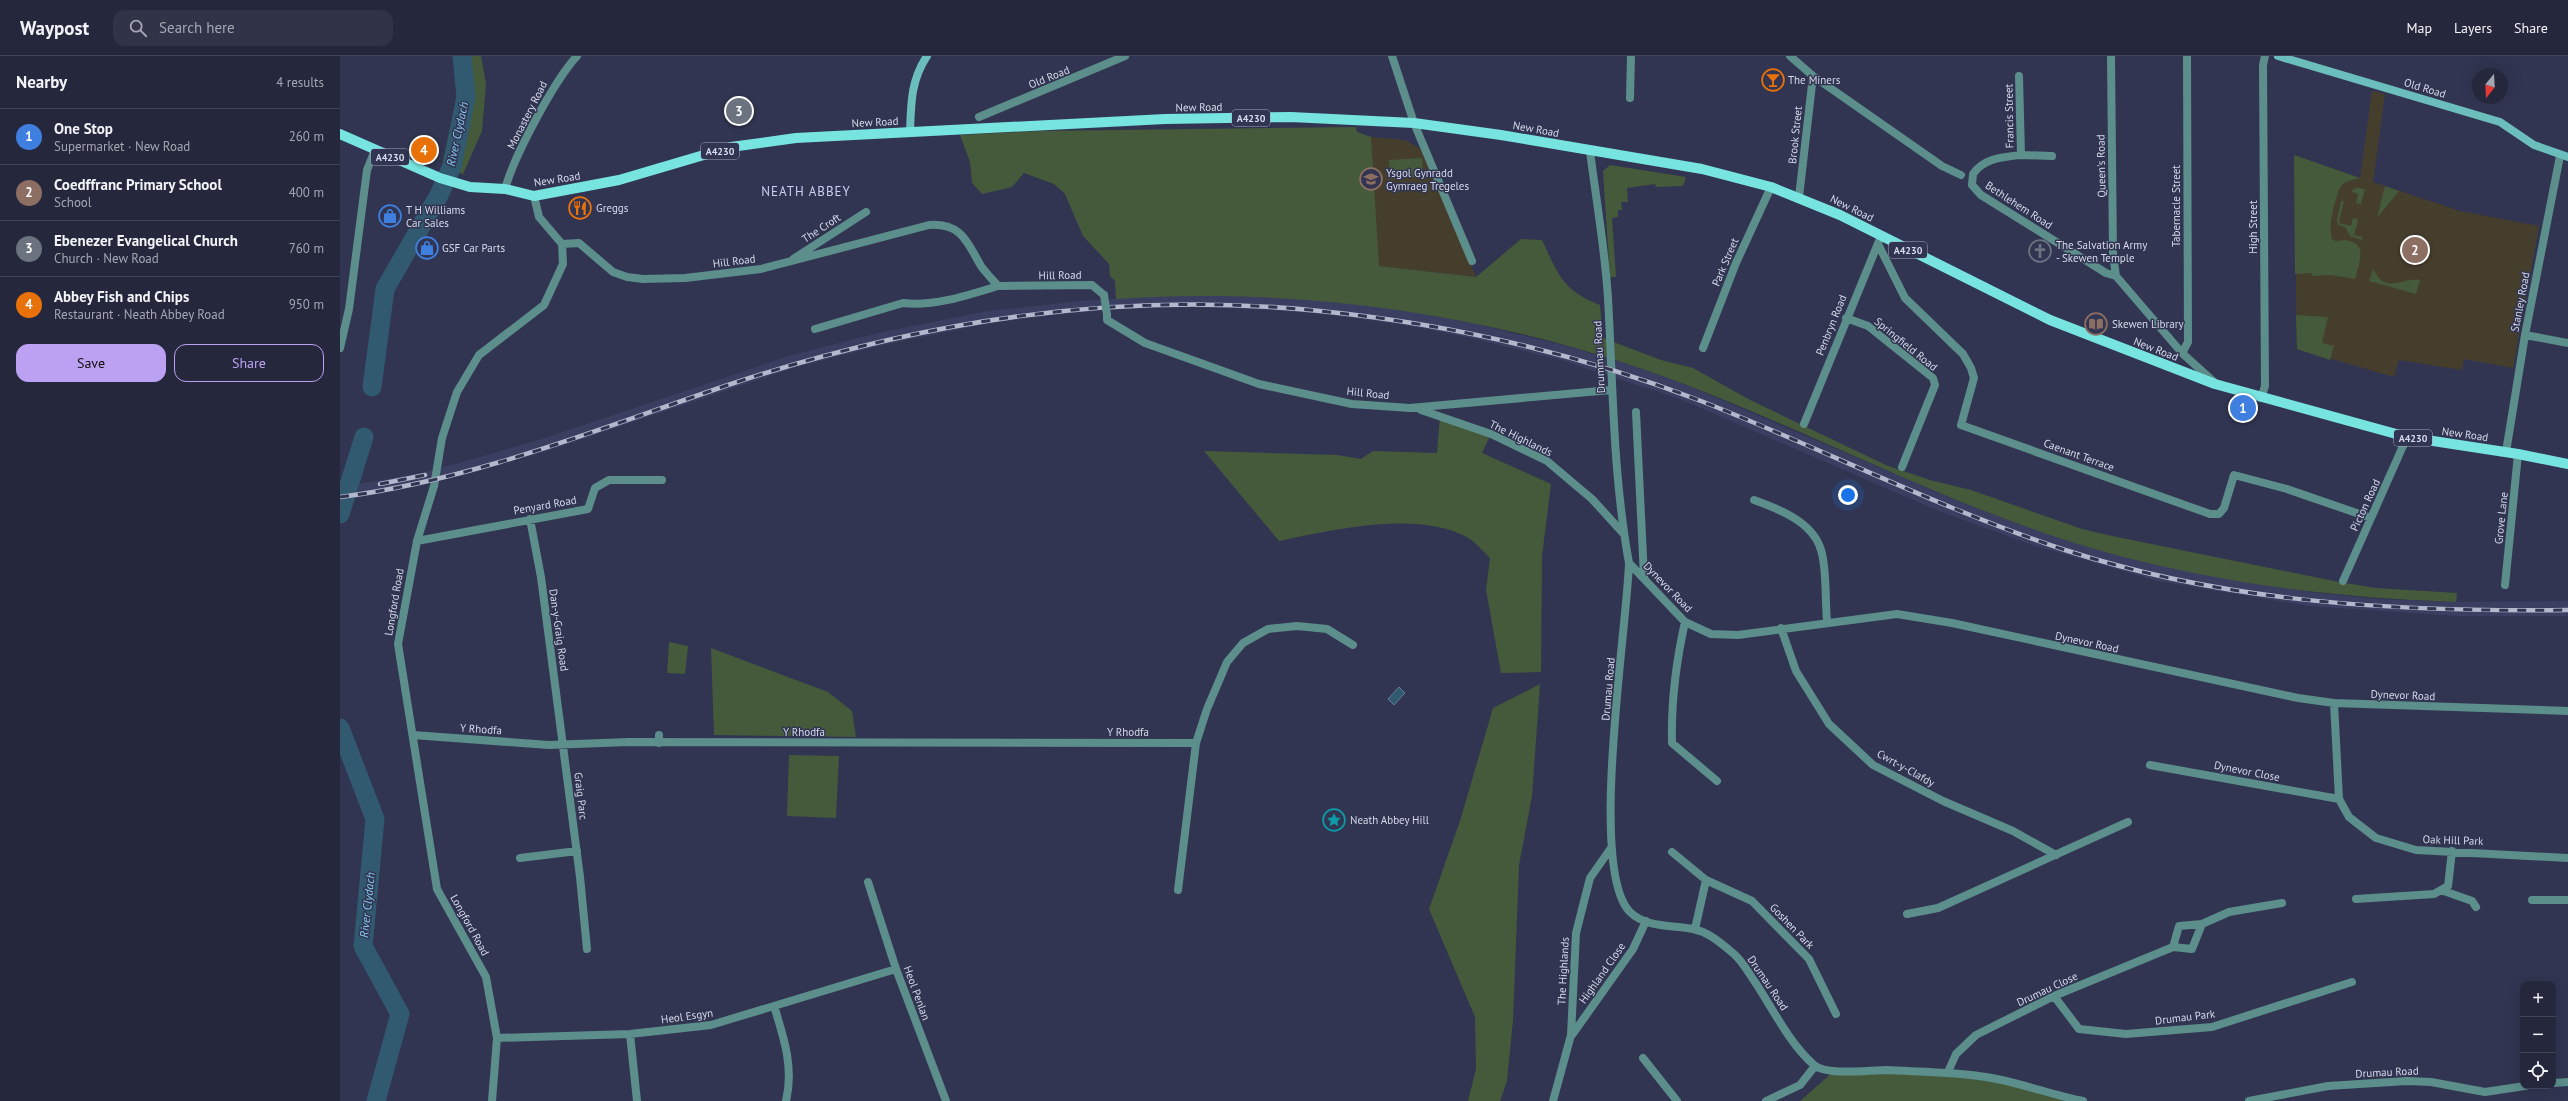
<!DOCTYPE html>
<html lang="en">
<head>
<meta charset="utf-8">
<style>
	body { margin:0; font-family:"PT Sans",sans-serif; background:#313448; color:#f1f3f6 }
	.controls { position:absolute; right:12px; bottom:12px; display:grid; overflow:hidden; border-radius:8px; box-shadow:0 4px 16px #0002 }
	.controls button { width:36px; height:36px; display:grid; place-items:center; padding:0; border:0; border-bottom:1px solid #424457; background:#25283d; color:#f1f3f6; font:20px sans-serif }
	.compass { position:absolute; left:2132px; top:12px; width:36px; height:36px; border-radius:50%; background:#25283d; box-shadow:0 4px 16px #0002; rotate:198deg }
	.you { position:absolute; left:1508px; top:439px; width:14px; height:14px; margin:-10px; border:3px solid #fff; border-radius:50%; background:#1a73e8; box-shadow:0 0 0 6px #1a73e833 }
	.badge { display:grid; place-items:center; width:26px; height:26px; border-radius:50%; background:#bca0f2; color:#fff; font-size:13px; font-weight:700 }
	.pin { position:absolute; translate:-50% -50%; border:2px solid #fff; box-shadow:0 1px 4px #0006 }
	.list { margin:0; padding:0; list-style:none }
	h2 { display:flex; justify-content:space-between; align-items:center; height:52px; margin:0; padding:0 16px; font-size:17px }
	h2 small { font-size:13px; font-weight:400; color:#a3a6b0 }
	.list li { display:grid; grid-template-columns:26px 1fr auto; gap:12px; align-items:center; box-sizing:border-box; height:56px; padding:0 16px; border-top:1px solid #424457 }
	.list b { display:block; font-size:15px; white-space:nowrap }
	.list p { margin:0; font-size:13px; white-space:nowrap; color:#a3a6b0 }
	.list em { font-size:13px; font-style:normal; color:#a3a6b0 }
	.actions { display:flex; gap:8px; padding:12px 16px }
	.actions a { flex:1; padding:9px 0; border:1px solid #bca0f2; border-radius:12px; text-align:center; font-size:14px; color:#bca0f2 }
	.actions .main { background:#bca0f2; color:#111 }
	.icon { flex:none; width:22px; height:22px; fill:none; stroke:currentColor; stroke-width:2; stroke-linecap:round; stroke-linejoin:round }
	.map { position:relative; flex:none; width:2228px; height:1045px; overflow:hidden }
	header { display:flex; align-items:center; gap:24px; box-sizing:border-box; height:56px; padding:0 20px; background:#25283d; border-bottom:1px solid #424457 }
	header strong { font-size:19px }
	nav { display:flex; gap:22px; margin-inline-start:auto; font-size:14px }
	.search { width:280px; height:36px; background:#313448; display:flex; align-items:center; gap:10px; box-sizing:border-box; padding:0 14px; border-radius:12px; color:#a3a6b0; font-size:15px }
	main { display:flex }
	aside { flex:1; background:#25283d }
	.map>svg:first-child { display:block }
	.built { fill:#3a3e61 }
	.education { fill:#463e2d }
	.green { fill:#445a3a }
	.water { fill:#315970; stroke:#627f95 }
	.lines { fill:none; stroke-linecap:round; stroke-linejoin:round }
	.river { stroke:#315970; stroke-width:19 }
	.street { stroke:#5c8e8c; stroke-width:8 }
	.secondary { stroke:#6cbebc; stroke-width:8 }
	.primary { stroke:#77e4e0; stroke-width:10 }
	.rail-casing { stroke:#b4b8cc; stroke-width:4.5 }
	.rail { stroke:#313551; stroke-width:3; stroke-dasharray:9; stroke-linecap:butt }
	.street-bridge { stroke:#5c8e8c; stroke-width:8 }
	.labels { text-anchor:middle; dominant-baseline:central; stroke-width:3; stroke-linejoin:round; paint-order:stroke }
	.shield { fill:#313551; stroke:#a4a8bd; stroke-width:1 }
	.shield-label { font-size:10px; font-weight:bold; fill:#d6d9eb }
	.street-label { font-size:11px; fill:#d6d9eb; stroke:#313551 }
	.poi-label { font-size:11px; fill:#d6d9eb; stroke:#313551; text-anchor:start }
	.water-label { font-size:12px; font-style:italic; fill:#88ccf4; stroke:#313551 }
	.quarter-label { font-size:13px; letter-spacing:1px; fill:#cbd1f5; stroke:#313551 }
</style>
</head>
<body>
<header>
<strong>Waypost</strong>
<div class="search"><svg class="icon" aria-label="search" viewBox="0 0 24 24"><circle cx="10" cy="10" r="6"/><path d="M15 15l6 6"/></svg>Search here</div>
<nav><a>Map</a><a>Layers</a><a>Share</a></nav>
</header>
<main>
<aside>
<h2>Nearby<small>4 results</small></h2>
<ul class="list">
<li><span class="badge" style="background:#3f7fe0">1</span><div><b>One Stop</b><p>Supermarket · New Road</p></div><em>260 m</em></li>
<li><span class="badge" style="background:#8d6e63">2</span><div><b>Coedffranc Primary School</b><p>School</p></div><em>400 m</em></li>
<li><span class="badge" style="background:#6b7280">3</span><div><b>Ebenezer Evangelical Church</b><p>Church · New Road</p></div><em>760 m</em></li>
<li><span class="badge" style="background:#e8710a">4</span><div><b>Abbey Fish and Chips</b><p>Restaurant · Neath Abbey Road</p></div><em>950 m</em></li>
</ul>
<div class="actions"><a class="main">Save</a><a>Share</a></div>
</aside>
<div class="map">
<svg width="2228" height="1045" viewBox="0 0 2228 1045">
	<rect width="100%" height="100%" fill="#313551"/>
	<path class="built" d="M818,240H898L986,244L1068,255L1136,268L1229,291L1284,307L1344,328L1611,442L1667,464L1758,494L1866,519L1971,536L2036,543L2116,546L2228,545V560H2117L1968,550L1818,525L1692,489L1601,456L1340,343L1224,305L1131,282L1065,269L984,258L896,252L818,251L740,256L650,267L543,289L456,311L207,395L84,429L0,445V431L81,417L112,409L205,382L452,299L538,277L647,255L740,245Z"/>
	<path class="education" d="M2032,35L2045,38L2033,126L2120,155L2199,170L2173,312L2124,303L2122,314L2059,304L2054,321L1957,293L1954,99L2020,122Z
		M1016,76L1031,81L1065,84L1081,93L1136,221L1039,210Z"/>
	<path class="green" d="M117,0H141L146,28L142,75L123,118L102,110L120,26Z
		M1016,71L1017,76L1031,81L1039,210L1136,221L1181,183L1202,184C1218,218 1222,234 1260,249L1263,282L1321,304L1353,312L1410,344L1548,410L1590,424L1631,434L1742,473L1777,481L1999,526L2036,532L2117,537L2116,546C1995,542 1875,527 1758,494C1615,453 1483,381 1344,328C1163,260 970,230 776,243L775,225L770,220L769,208L743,180L725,138L714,128L684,117L672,131L642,138L632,127L630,106L620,79L700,75Z
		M1954,99L2020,122C2014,124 2007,124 2002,129C1996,135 1986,178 1993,184C1997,186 2000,184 2005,184C2029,187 2019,206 2015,223L1991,219L1972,220V217L1955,218Z
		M1082,102L1083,121L1050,123L1049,104Z
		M1270,109L1346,121L1343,130L1316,131L1315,128L1287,132L1288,146H1281L1282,154H1278V161L1272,162L1276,221H1270L1263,115Z
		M2045,130L2059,135L2037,162Z
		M2018,132L2025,133L2021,148L2016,147L2018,138L2012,136L2013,133Z
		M2001,145H2004L1999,167L2011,170L2013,162L2018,164L2014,179L2022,181V184L2010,180L2005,171L1998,169L1997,164Z
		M2033,213C2036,216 2037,221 2040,223C2052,234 2067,221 2080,224L2076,238L2029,225Z
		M1956,259L1988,261L1982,287L1994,290L1990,304L1957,293Z
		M1100,359L1151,378L1142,397L1211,428L1202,500L1201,616L1161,617L1146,534L1150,502C1144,496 1137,488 1130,483C1081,453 992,474 939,485L864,395L997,399L1021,403L1033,395L1097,397Z
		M329,586L348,590L345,618L327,617Z
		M371,592L488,636L512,655L516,681L374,679Z
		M1200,628L1192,740L1179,809L1173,964L1167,1025L1160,1045H1128L1136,1013L1135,961L1089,853L1120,765L1153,652Z
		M449,699L499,700L496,762L447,760Z
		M1493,1016H1608L1743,1045H1460Z"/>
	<path class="water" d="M1059,631L1065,637L1054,649L1048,643Z"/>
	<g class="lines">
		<path class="river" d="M32,331L45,233L99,139L112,110L126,41L122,0
			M0,458L24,381
			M0,672L35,763L23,890L60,958L36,1045"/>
		<path class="street" d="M1052,0L1074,67L1132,205
			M1450,0L1473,20L1602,110L1621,119
			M1771,0L1773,199L1776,220
			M1679,20L1681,99C1663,101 1644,102 1633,118L1632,129L1641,139L1766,217L1776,220L1842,297L1874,326
			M1290,42L1291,0
			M639,61L785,0
			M1250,95C1256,143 1265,193 1268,242C1273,330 1273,420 1289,507C1287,572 1248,814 1290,856C1306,872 1333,869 1353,873C1369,876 1382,888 1394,898C1403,906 1408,916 1415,926C1433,953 1449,987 1474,1009C1487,1020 1528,1014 1547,1014C1584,1016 1621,1016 1657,1023C1686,1029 1714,1039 1743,1045
			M1681,99L1712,100
			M165,133C174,100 214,25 237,0
			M1459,141L1473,20
			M222,188L239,187L273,216L287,221L303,223L345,222L421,213L589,169C622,167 627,186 641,210C646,217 652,223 658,230L752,229L764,239
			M1538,188L1565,242L1623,298L1631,312L1634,322L1621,369L1870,458H1879L1884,452L1894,419L1947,433L2031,462
			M453,203L526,156
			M767,259V264L805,287L919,328L1012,348L1070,352L1271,334
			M1506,262L1528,270L1593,322L1595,329L1562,411
			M475,273L563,247C593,251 629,239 658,230
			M2185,279L2228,287
			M0,292L9,253L27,114L35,94
			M1363,292L1396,207L1431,131
			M1842,297L1848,286L1847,0
			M1921,342L1925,330L1923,9L1925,0
			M1081,354L1151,378L1207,405L1252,443L1283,477
			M1296,356L1304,521
			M1464,368L1539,185
			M2166,396L2185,279L2220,100
			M1414,444C1439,453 1473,466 1481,494C1487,512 1485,546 1487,565
			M190,463L201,521L240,821L247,893
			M77,485L248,453L255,432L269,424H322
			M1289,507L1345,566L1371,578L1398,579L1557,558L1612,567L1958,642L1994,647L2228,655
			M2003,525L2067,381
			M2165,529L2178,398
			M1345,566C1336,606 1331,645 1332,687L1377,725
			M1441,572L1456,615L1489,668L1533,709L1603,745L1673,775L1716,799
			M1994,647L1999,743L2009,761L2036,782L2076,794L2228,802
			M73,679L209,689L289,686L856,687
			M319,679V687
			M1810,709L1999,743
			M1332,796L1366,824L1412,845L1469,903L1496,958
			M180,802L237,795
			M528,826L556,913L606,1045
			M838,834L856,687L867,653L887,606L903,587L928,573L957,570L987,573L1013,589
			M2101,834L2132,845L2136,851
			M2016,843L2094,838L2108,830L2112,795
			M2192,844H2228
			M1567,858L1598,852L1788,766
			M1355,873L1366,824
			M1833,891L1839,870L1862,868
			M1714,940L1739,973L1786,978L1872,971L2012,926
			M434,950C444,982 454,1012 446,1045
			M290,978L297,1045
			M1232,979L1293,893L1306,865
			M157,982L290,978L371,969L556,913
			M1303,1002L1337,1045
			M1608,1016L1616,998L1636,979L1714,940L1833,891L1852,893L1862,868L1889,856L1942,847
			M2213,1027L2228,1026
			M152,1045L157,982L146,921L97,833L58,588L77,485L94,430L102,382L117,336L139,299L204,249L223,208L222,188L199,161L194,140
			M1213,1045L1231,979L1236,877L1250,822L1271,792
			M1426,1045L1460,1029L1475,1010
			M1909,1045L1988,1030L2067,1025L2091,1026L2145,1036L2185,1030"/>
		<path class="secondary" d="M1938,0L2160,66L2194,89L2228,101
			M570,76C571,47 571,24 587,0"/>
		<path class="primary" d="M0,78L100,122L130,131L165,133L194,140L279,124L391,91L456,82L825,63L951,61L1074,67L1161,79L1362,113L1431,131L1500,159L1710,264L1875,328L2067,381L2178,398L2228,408"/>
		<g class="rail-casing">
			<path id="rail" d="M40,428L85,419
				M0,441C134,424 261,372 388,329C581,265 776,234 980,255C1111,268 1239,298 1361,345C1483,393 1601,453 1725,494C1888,547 2058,556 2228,554"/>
		</g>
		<use href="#rail" class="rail"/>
		<path class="street-bridge" d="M764,239L767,259"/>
	</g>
	<defs>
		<g id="bar-ring" transform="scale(1.15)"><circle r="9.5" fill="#313551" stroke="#e8710a" stroke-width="1.5"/><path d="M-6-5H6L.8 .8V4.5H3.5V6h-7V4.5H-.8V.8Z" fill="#e8710a"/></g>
		<g id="school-ring" transform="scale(1.15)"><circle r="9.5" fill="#313551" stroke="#8d6e63" stroke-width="1.5"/><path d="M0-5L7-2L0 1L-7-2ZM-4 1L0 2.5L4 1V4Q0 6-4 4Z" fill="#8d6e63"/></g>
		<g id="restaurant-ring" transform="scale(1.15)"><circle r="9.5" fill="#313551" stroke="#e8710a" stroke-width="1.5"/><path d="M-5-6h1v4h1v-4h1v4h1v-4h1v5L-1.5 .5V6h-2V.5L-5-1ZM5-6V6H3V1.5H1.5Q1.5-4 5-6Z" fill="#e8710a"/></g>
		<g id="shop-ring" transform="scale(1.15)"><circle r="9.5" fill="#313551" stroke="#3f7fe0" stroke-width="1.5"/><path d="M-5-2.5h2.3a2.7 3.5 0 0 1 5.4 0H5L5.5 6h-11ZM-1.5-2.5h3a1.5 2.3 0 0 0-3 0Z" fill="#3f7fe0"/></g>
		<g id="church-ring" transform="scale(1.15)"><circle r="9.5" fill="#313551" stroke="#6b7280" stroke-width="1.5"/><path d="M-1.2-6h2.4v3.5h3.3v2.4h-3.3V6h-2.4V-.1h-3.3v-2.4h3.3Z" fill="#6b7280"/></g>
		<g id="library-ring" transform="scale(1.15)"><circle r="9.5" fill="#313551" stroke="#8d6e63" stroke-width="1.5"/><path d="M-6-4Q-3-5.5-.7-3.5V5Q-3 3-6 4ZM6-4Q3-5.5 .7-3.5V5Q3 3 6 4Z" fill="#8d6e63"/></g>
		<g id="sight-ring" transform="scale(1.15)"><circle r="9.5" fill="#313551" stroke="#0f9aa8" stroke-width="1.5"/><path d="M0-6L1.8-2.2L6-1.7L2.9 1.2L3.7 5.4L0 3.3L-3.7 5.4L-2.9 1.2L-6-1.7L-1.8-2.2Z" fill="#0f9aa8"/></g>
	</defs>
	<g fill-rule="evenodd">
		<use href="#bar-ring" x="1433" y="24"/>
		<use href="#school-ring" x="1031" y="123"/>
		<use href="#restaurant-ring" x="240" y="152"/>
		<use href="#shop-ring" x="50" y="160"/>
		<use href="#shop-ring" x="87" y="192"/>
		<use href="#church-ring" x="1700" y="195"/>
		<use href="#library-ring" x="1756" y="268"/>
		<use href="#sight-ring" x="994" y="764"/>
	</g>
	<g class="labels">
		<g class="shield">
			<rect x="892" y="54" width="38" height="16" rx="3"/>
			<rect x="361" y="87" width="38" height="16" rx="3"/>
			<rect x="31" y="93" width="38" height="16" rx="3"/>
			<rect x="1549" y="186" width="38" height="16" rx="3"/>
			<rect x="2054" y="374" width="38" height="16" rx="3"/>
		</g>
		<g class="shield-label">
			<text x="911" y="62">A4230</text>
			<text x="380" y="95">A4230</text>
			<text x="50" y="101">A4230</text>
			<text x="1568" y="194">A4230</text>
			<text x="2073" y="382">A4230</text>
		</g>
		<g class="street-label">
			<text transform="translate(709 21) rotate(-22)">Old Road</text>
			<text transform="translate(2085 32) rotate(17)">Old Road</text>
			<text transform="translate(859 51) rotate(-1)">New Road</text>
			<text transform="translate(187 59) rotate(-63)">Monastery Road</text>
			<text transform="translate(1669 60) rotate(-91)">Francis Street</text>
			<text transform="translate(535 66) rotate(-3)">New Road</text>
			<text transform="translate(1196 73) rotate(10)">New Road</text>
			<text transform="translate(1455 79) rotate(-84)">Brook Street</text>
			<text transform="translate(1761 110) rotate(-91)">Queen's Road</text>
			<text transform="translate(217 123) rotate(-9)">New Road</text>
			<text transform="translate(1679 149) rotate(33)">Bethlehem Road</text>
			<text transform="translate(1836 150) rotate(-90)">Tabernacle Street</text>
			<text transform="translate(1512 152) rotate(26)">New Road</text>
			<text transform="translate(1913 171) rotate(-90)">High Street</text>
			<text transform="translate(481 172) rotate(-33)">The Croft</text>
			<text transform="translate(394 205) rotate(-7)">Hill Road</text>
			<text transform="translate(1385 206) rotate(-67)">Park Street</text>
			<text transform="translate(720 219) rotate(-1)">Hill Road</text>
			<text transform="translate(2180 246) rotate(-79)">Stanley Road</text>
			<text transform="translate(1491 269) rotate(-68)">Penbryn Road</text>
			<text transform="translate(1566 288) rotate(39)">Springfield Road</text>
			<text transform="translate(1816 293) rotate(21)">New Road</text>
			<text transform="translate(1259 301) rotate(-93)">Drummau Road</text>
			<text transform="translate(1028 337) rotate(6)">Hill Road</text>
			<text transform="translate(2125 378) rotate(8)">New Road</text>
			<text transform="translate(1181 382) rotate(26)">The Highlands</text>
			<text transform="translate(1739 399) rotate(20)">Caenant Terrace</text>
			<text transform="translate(205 449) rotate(-10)">Penyard Road</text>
			<text transform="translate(2025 449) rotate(-65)">Picton Road</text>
			<text transform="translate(2161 462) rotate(-84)">Grove Lane</text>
			<text transform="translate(1328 531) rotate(46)">Dynevor Road</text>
			<text transform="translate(54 546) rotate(-80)">Longford Road</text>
			<text transform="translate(219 574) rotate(82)">Dan-y-Graig Road</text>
			<text transform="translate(1747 586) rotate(12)">Dynevor Road</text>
			<text transform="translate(1268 633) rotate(-85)">Drumau Road</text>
			<text transform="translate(2063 639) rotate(2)">Dynevor Road</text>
			<text transform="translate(141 673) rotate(4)">Y Rhodfa</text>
			<text x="464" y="676">Y Rhodfa</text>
			<text x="788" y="676">Y Rhodfa</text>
			<text transform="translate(1566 712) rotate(29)">Cwrt-y-Clafdy</text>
			<text transform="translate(1907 715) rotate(11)">Dynevor Close</text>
			<text transform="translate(241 740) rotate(83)">Graig Parc</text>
			<text transform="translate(2113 784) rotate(2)">Oak Hill Park</text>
			<text transform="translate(130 869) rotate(61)">Longford Road</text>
			<text transform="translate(1452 870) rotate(46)">Goshen Park</text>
			<text transform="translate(1223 915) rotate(-87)">The Highlands</text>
			<text transform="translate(1262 917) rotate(-55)">Highland Close</text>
			<text transform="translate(1428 927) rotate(56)">Drumau Road</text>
			<text transform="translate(1707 933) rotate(-25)">Drumau Close</text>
			<text transform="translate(577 937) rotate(70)">Heol Penlan</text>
			<text transform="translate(347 960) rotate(-8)">Heol Esgyn</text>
			<text transform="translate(1845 961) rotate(-7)">Drumau Park</text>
			<text transform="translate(2047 1016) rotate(-3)">Drumau Road</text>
		</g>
		<g class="poi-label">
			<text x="1448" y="24">The Miners</text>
			<text x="1046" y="117">Ysgol Gynradd<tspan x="1046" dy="13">Gymraeg Tregeles</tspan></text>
			<text x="256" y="152">Greggs</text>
			<text x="66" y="154">T H Williams<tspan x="66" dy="13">Car Sales</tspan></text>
			<text x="1716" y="189">The Salvation Army<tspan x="1716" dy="13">- Skewen Temple</tspan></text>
			<text x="102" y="192">GSF Car Parts</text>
			<text x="1772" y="268">Skewen Library</text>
			<text x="1010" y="764">Neath Abbey Hill</text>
		</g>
		<g class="water-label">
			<text transform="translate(117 78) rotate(-78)">River Clydach</text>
			<text transform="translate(27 849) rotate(-84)">River Clydach</text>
		</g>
		<g class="quarter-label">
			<text x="466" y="135">NEATH ABBEY</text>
		</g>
	</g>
</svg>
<div class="controls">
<button>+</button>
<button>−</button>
<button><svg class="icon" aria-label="locate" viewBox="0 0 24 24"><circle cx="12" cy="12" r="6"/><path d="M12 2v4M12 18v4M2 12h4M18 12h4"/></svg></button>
</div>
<svg class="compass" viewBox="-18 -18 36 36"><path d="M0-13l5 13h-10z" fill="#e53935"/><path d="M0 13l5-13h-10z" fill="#a3a6b0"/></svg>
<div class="you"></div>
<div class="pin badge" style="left:1903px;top:352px;background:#3f7fe0">1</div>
<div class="pin badge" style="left:2075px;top:194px;background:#8d6e63">2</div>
<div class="pin badge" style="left:399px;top:55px;background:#6b7280">3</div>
<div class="pin badge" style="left:84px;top:94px;background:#e8710a">4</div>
</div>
</main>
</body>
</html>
